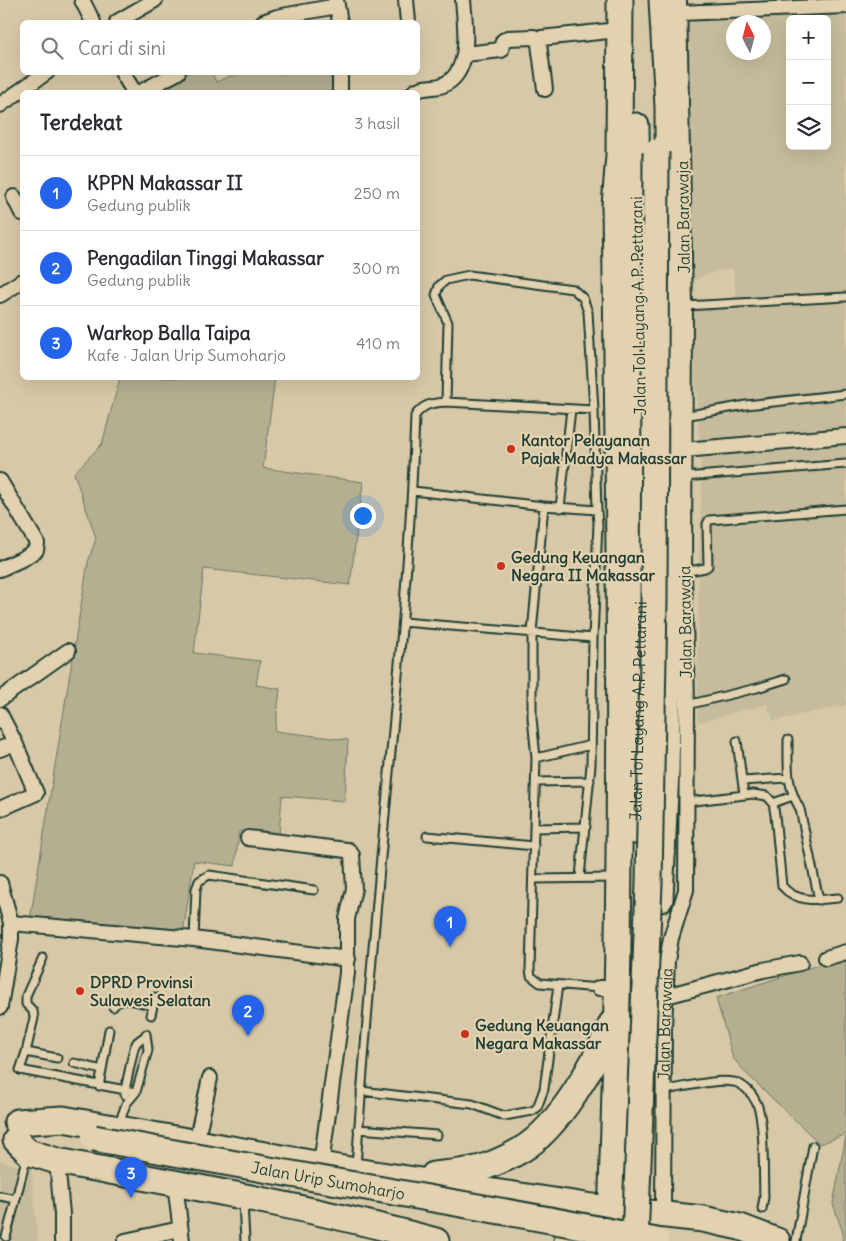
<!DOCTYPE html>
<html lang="id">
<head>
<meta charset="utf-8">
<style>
	body { margin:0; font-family:Delius,sans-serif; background:#f2f2f3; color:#2b2b33 }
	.controls { position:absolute; right:15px; top:15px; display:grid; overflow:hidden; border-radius:8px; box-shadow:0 5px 20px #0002 }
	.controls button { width:45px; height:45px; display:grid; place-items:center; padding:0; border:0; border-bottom:1px solid #e1e1e2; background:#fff; color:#2b2b33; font:25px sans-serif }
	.compass { position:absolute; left:726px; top:15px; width:45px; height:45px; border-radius:50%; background:#fff; box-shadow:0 5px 20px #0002; rotate:354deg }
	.you { position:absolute; left:362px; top:515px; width:18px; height:18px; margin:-12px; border:4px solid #fff; border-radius:50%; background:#1a73e8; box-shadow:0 0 0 8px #1a73e833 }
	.badge { display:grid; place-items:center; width:32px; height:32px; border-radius:50%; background:#2563eb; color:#fff; font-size:16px; font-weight:700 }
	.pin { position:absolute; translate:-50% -41px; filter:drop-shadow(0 1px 2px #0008) }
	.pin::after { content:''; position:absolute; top:26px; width:18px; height:15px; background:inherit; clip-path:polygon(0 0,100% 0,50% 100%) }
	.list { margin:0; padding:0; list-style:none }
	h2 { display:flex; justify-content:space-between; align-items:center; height:65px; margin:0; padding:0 20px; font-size:21px }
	h2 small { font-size:16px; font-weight:400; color:#7c7c81 }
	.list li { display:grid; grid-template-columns:32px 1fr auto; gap:15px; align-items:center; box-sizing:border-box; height:75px; padding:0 20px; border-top:1px solid #e1e1e2 }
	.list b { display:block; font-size:19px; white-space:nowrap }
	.list p { margin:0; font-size:16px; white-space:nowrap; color:#7c7c81 }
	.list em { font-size:16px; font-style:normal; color:#7c7c81 }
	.icon { flex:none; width:28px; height:28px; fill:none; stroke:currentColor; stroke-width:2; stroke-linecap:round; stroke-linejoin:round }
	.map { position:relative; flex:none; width:846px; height:1241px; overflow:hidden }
	.search { position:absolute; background:#fff; box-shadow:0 5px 20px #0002; left:20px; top:20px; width:400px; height:55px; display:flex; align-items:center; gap:12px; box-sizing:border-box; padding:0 18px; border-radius:8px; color:#7c7c81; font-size:19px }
	.panel { position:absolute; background:#fff; box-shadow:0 5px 20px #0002; left:20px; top:90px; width:400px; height:290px; border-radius:8px }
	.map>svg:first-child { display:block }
	.built { fill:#c6bc9d; fill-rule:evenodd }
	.green { fill:#b5af92; stroke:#6a7663 }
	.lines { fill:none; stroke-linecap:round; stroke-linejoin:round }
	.lane-casing { stroke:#1f3d34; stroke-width:11 }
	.street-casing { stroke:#1f3d34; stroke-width:18 }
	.highway-casing { stroke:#1f3d34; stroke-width:29 }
	.lane { stroke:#e3d2af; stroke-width:7 }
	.street { stroke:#e3d2af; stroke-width:14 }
	.highway { stroke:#e3d2af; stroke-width:25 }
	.highway-bridge-casing { stroke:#1f3d34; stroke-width:29; stroke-linecap:butt }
	.highway-bridge { stroke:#e3d2af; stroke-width:25 }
	.poi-dot { fill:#c8321e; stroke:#e3d2af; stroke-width:2 }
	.labels { text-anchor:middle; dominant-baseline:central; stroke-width:4.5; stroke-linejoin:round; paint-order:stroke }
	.street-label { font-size:16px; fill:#1f3d34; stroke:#e3d2af }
	.poi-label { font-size:16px; font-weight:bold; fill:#1f3d34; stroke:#e3d2af; text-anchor:start }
</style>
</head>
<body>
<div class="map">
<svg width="846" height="1241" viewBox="0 0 846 1241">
	<rect width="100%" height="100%" fill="#d7c9a8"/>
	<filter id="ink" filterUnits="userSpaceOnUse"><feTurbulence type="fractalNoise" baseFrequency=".02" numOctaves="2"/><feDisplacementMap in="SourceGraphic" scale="10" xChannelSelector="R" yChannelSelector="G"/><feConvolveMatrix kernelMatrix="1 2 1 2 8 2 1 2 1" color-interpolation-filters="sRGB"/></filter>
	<g filter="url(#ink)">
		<path class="built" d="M846,9V705L773,721L767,704L697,723L698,592L702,477L695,380L693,310H720L736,296L733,268L708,274L692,281L691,190L684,41L685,17ZM790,19H827V146H790ZM734,22H764V52H734Z
			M0,1161L31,1168L38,1241H0Z"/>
		<path class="green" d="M180,72L212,73L216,82L238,73H337L340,92H169L172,78Z
			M120,378H275L263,468L363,482L350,585L204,569L194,653L260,661L256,685L280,689L275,731L348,740L345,801L282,796L279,834L239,831L235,866L194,861L183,933L30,920L88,562L96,538L74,473L102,444Z
			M846,956V1134L820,1144L748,1075L733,1058L716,998Z
			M846,1136V1241H842L843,1233L833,1204Z"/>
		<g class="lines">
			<g class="lane-casing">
				<path id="lane" d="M685,306L846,297
					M446,402L448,323L436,295L439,286L446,280L469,275L573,289L583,298L588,312L594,410L597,510
					M684,416L746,405L846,394
					M684,477L846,464
					M413,491L544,506L597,510L598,524L593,638
					M544,506L532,632V718L536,758L530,970L531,976L540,983L599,988
					M560,508L571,409
					M684,572L705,568L708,566L707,524L709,520L846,509
					M403,622L593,638L591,765L580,877
					M687,705L757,688L786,679
					M788,740C788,767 786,785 800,809L819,900
					M737,741L744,795
					M536,758L591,745
					M742,781L788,778
					M536,782L590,781
					M686,802L753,794L767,796L773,803L775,815L782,886C796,903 818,900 838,898
					M773,803L793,796
					M534,828L586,827
					M427,836L534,846
					M533,879L615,878
					M194,939L196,889L199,881L209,875L314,890
					M43,958L29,989L26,996V1004L33,1011L34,1018L26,1052L57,1058
					M113,1007C121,994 141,1003 153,1006
					M151,1015L155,997
					M26,1052L20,1070L136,1092
					M74,1063L102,1070L109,1030
					M99,1086L102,1070
					M665,1090C687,1087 712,1079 734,1082C743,1084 752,1093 756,1102C765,1118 763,1176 764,1197L762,1209
					M361,1091L472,1104L504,1116L532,1111L537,1108L544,1089L558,985
					M125,1095V1090L134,1048L137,1042L145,1036
					M119,1124L126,1104L136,1092L148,1050L146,1034
					M358,1129L437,1135
					M356,1166C363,1067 371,967 380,868C394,718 410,567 415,416C423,404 432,403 446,402L594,410
					M0,1196L16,1199L27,1155
					M243,1201L245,1241
					M6,1237L16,1199
					M796,1241L813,1146"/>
			</g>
			<g class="street-casing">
				<g id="street">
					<path d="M82,0L93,22"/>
					<path d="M336,0L340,22"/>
					<path d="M406,0L408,22"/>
					<path d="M679,13L846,6"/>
					<path d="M117,22L155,0"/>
					<path d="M263,22L277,17L337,6"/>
					<path d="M465,54L501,50L503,41L508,38L534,37L539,41"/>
					<path d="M122,72L134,92"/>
					<path d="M545,89L539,44L541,38L609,31"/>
					<path d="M141,92L178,72"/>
					<path d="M340,92V72"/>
					<path d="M414,92C423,85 433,89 443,85C473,72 465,25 463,0"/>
					<path d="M0,105L47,72"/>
					<path d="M14,197L22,213"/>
					<path d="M0,295L22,281"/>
					<path d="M684,450L846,436"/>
					<path d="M0,481L37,543L36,550L24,558L0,569"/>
					<path d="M0,699L68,651"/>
					<path d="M0,714L15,743L36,793L0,809"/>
					<path d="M0,749L15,743"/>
					<path d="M248,838L346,850H348L352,855L354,889L347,919V973L321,1165"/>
					<path d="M0,883L11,923V939L0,1007"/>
					<path d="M11,923L194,939L348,959"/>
					<path d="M826,958L846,952"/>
					<path d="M599,988H617"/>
					<path d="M666,996L763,970L800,963"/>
					<path d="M196,1143L210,1078"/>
					<path d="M57,1161L62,1214V1241"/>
					<path d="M175,1183L182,1241"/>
					<path id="s1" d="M663,1209L664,1028L667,961L671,938L686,890L687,705L684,572L685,306L679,0"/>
					<path d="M125,1241L180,1229"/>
				</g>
			</g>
			<g class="highway-casing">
				<g id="highway">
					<path id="s2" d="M635,831L642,547L636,126"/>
					<path d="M660,899L666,770L669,618V457L668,107L662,0"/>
					<path d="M17,1122L63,1119L355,1171L593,1207L703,1219L740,1227L777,1241"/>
					<path d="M16,1140L28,1152L57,1161C184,1185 311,1207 436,1241"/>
					<path d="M434,1175C450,1173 471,1172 487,1166C498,1162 511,1156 521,1150C559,1128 595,1063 612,1023"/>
					<path d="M560,1207C572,1217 573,1227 567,1241"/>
					<path d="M610,1241C624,897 620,551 615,206L619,155L620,0"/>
				</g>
			</g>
			<use href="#lane" class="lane"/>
			<use href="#street" class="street"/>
			<use href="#highway" class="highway"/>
			<g class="highway-bridge-casing">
				<g id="highway-bridge">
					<path id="s3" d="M94,1138C225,1163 357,1185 489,1209C545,1219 600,1229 656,1241"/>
					<path d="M635,1241L649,883L654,600L656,152"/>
				</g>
			</g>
			<use href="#highway-bridge" class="highway-bridge"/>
		</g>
	</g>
	<g class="poi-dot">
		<circle cx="511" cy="449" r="5"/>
		<circle cx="501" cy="566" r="5"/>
		<circle cx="80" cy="991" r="5"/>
		<circle cx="465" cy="1034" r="5"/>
	</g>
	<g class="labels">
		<g class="street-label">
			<text transform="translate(683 217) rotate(-91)">Jalan Barawaja</text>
			<text transform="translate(638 306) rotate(-91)">Jalan Tol Layang A.P. Pettarani</text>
			<text transform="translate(685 622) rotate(-91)">Jalan Barawaja</text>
			<text stroke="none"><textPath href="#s2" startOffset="120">Jalan Tol Layang A.P. Pettarani</textPath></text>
			<text stroke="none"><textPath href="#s1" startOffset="185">Jalan Barawaja</textPath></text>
			<text stroke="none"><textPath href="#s3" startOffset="238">Jalan Urip Sumoharjo</textPath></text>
		</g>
		<g class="poi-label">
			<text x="521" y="440">Kantor Pelayanan<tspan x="521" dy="18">Pajak Madya Makassar</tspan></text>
			<text x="511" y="557">Gedung Keuangan<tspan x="511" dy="18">Negara II Makassar</tspan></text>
			<text x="90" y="982">DPRD Provinsi<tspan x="90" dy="18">Sulawesi Selatan</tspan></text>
			<text x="475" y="1025">Gedung Keuangan<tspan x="475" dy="18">Negara Makassar</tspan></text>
		</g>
	</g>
</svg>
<div class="controls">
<button>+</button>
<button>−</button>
<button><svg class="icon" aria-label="layers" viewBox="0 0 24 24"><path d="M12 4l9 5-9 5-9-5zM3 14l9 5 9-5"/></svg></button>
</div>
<svg class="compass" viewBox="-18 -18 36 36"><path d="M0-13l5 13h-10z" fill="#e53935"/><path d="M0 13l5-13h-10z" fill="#7c7c81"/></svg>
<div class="you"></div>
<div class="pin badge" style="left:450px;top:947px">1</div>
<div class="pin badge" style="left:248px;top:1036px">2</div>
<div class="pin badge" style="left:131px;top:1198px">3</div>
<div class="search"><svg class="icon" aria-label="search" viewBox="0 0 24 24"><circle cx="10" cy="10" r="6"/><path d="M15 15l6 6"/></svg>Cari di sini</div>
<section class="panel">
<h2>Terdekat<small>3 hasil</small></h2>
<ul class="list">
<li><span class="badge">1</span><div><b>KPPN Makassar II</b><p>Gedung publik</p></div><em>250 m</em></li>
<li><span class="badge">2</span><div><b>Pengadilan Tinggi Makassar</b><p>Gedung publik</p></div><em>300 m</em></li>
<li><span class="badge">3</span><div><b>Warkop Balla Taipa</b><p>Kafe · Jalan Urip Sumoharjo</p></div><em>410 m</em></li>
</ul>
</section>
</div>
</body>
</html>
